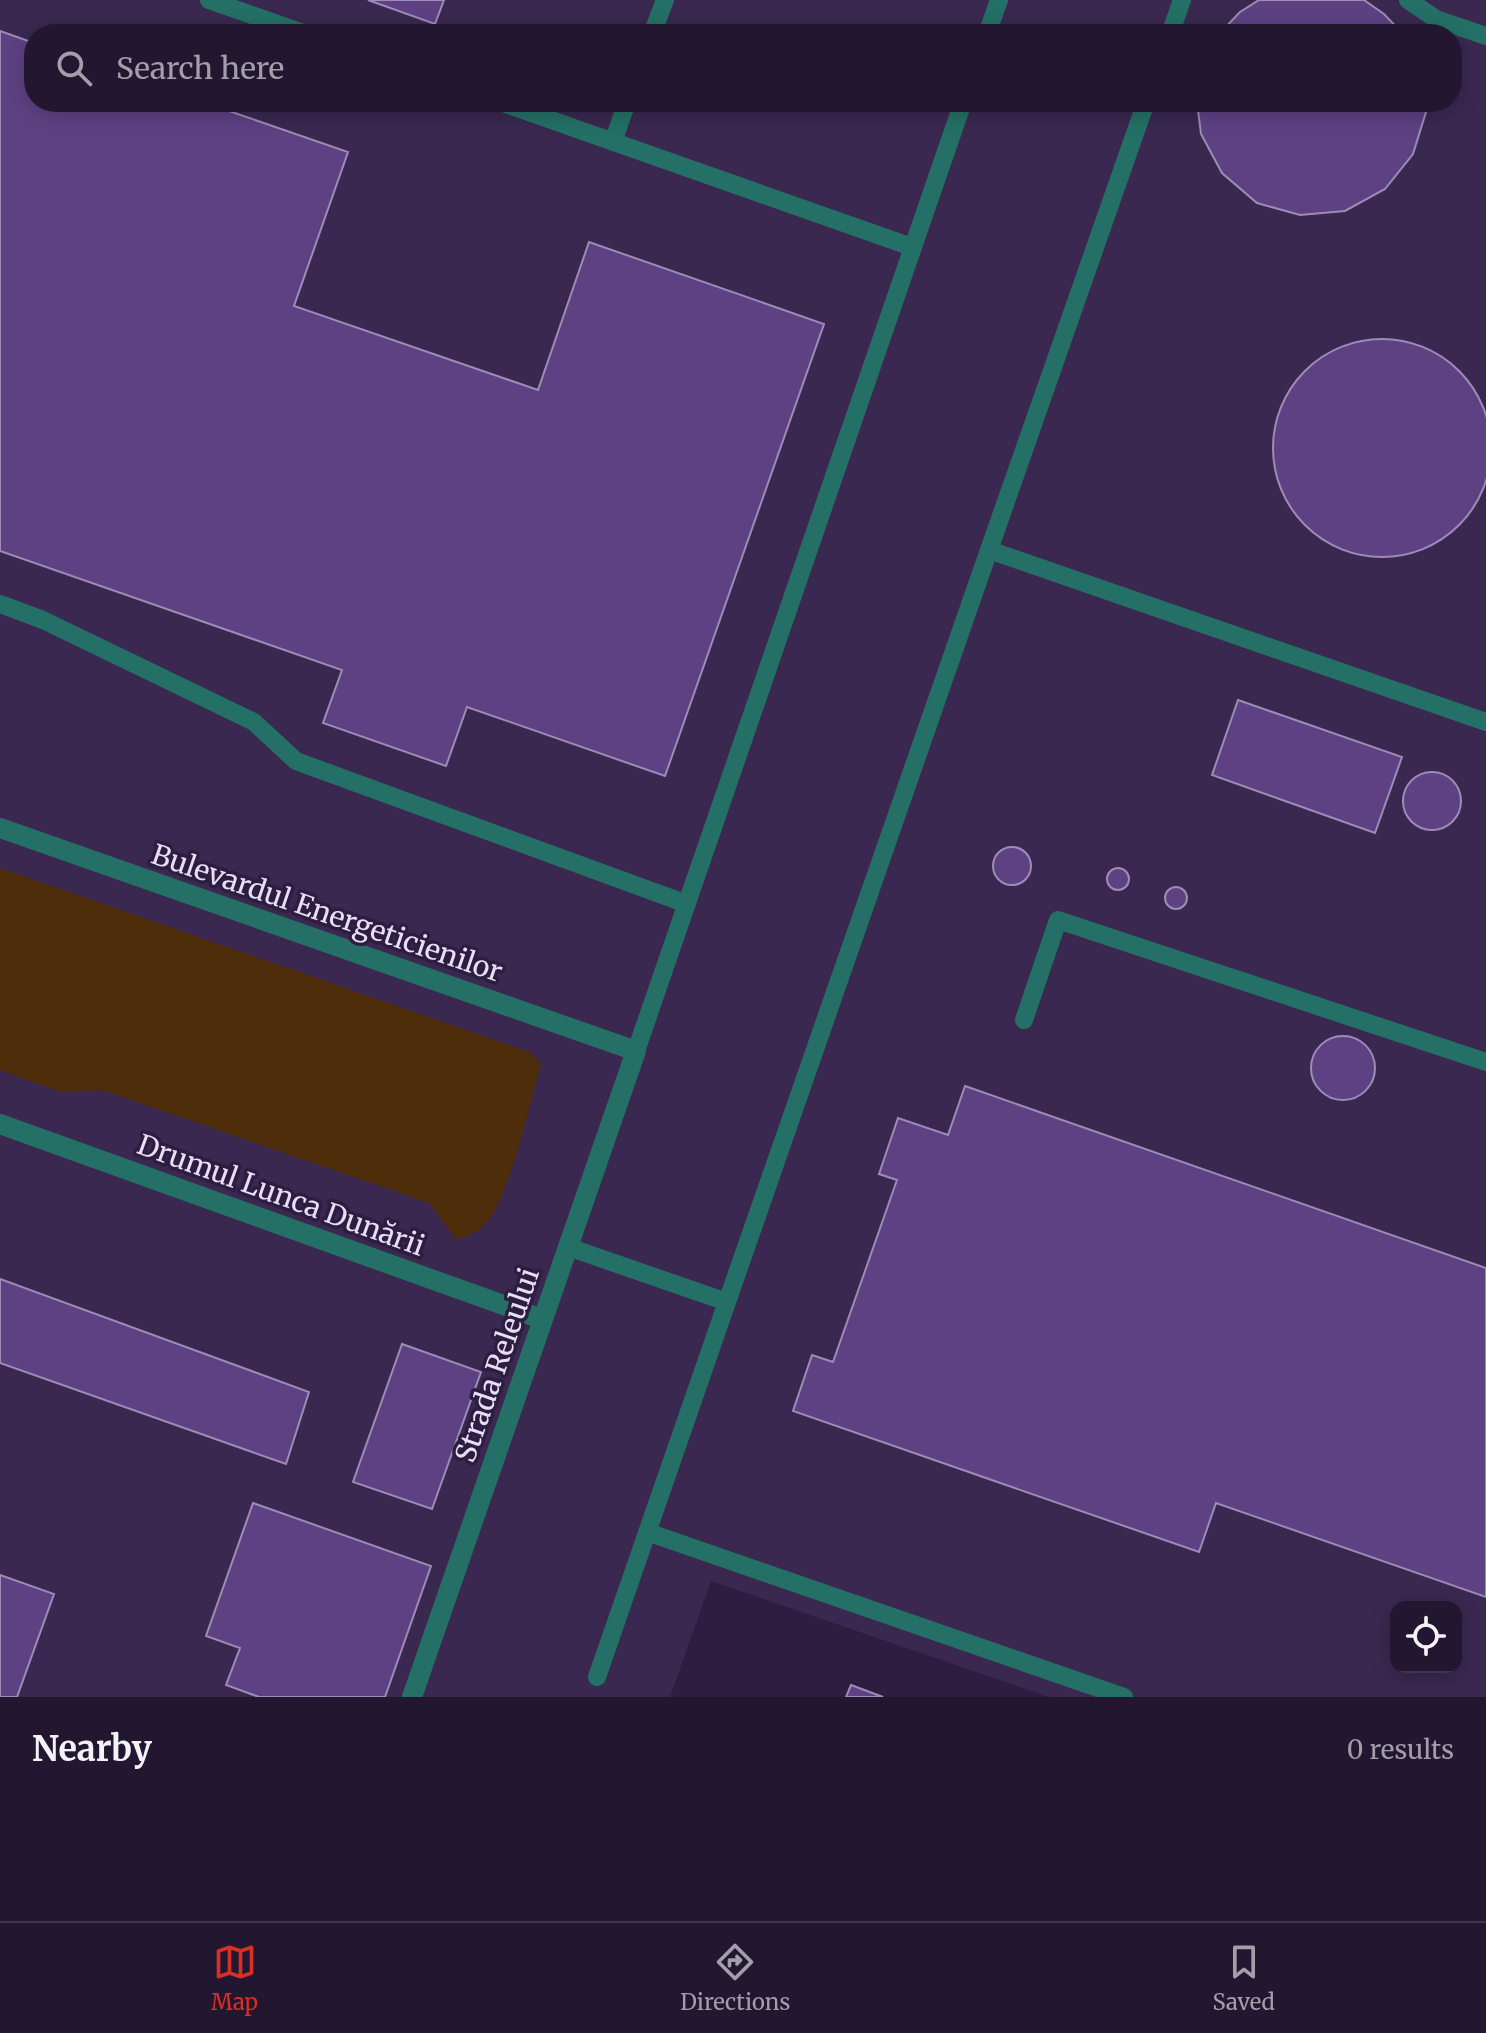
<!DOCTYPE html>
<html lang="en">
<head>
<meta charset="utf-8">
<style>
	body { margin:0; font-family:Merriweather,serif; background:#2e233d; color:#f1f3f6 }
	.controls { position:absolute; right:24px; bottom:24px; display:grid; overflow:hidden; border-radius:16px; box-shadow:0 4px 20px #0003 }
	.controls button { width:72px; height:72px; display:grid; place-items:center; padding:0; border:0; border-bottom:2px solid #3f354d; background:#221631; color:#f1f3f6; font:40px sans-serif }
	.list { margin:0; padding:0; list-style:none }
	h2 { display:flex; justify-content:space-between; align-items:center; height:104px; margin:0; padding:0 32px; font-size:34px }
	h2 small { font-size:26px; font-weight:400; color:#a29fab }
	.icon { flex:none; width:44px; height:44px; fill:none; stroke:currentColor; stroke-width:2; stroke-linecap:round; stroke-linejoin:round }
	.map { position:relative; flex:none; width:1486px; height:1697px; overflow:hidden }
	.search { position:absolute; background:#221631; box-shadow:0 4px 20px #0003; left:24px; right:24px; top:24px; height:88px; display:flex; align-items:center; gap:20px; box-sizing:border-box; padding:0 28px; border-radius:32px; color:#a29fab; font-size:30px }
	.sheet { height:224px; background:#221631 }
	nav { display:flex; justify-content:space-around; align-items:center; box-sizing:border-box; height:112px; border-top:2px solid #3f354d; background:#221631; font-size:22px; color:#a29fab }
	nav a { display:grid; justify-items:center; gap:4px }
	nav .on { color:#d93025 }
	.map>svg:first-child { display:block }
	.built { fill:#3a2850; fill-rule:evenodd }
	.green { fill:#4e2d0b }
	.building { fill:#5e4183; stroke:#9c8cb6; stroke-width:2 }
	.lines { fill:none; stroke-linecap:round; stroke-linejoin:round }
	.service { stroke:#247066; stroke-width:18 }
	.tertiary { stroke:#247066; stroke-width:20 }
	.labels { text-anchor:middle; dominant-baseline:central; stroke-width:7; stroke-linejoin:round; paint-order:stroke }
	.street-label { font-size:28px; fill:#e8dff6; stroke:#2d1e41 }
</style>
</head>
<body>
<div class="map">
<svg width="1486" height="1697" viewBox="0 0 1486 1697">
	<rect width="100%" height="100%" fill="#2d1e41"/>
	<path class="built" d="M0,0H1486V1697H1049L711,1581L670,1697H0ZM34,34H1452V102H34ZM1396,1607H1456V1667H1396Z"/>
	<path class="green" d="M0,868L532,1053L541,1064C531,1099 509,1198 487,1222C477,1233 469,1236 456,1239L429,1203L102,1090L61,1092L0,1070Z"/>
	<path class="building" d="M368,0H444L435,24Z
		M1259,0H1364L1384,14L1403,34H1219L1240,12Z
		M0,31L34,43V102H203L348,152L294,306L538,390L589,242L824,324L665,776L467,707L446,766L323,723L342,670L0,551Z
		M1197,102H1426V112L1413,154L1385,189L1345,211L1300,215L1257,203L1222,173L1201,134Z
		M1273 448a109 109 0 1 1 218 0a109 109 0 1 1-218 0Z
		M1238,700L1402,757L1375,833L1212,775Z
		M1403 801a29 29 0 1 1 58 0a29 29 0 1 1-58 0Z
		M993 866a19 19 0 1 1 38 0a19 19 0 1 1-38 0Z
		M1107 879a11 11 0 1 1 22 0a11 11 0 1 1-22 0Z
		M1165 898a11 11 0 1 1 22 0a11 11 0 1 1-22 0Z
		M1311 1068a32 32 0 1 1 64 0a32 32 0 1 1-64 0Z
		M965,1086L1486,1268V1597L1216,1503L1199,1552L793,1411L812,1355L833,1362L897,1180L879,1174L898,1118L948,1135Z
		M0,1279L309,1392L286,1464L0,1363Z
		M402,1344L481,1372L432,1509L353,1482Z
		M253,1503L431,1566L385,1697H259L226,1685L240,1648L206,1636Z
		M0,1575L54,1594L17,1697H0Z
		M851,1685L883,1697H846Z"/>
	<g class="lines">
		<path class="service" d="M209,0L306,34
			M1408,0L1436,19L1486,36
			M652,34L665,0
			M987,34L999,0
			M1170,34L1182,0
			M500,102L912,247
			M613,142L627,102
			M989,550L1146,102
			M0,604L43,620L254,722L296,761L687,904
			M1024,1020L1058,920L1486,1062
			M636,1051L963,102
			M568,1247L727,1302L989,550L1486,722
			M647,1532L1124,1697
			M597,1677L727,1302"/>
		<path class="tertiary" d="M0,828L636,1051L412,1697
			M0,1124L542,1319"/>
	</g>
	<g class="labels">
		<g class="street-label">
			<text transform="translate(327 913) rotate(19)">Bulevardul Energeticienilor</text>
			<text transform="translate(281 1195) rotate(20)">Drumul Lunca Dunării</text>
			<text transform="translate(497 1365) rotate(-71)">Strada Releului</text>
		</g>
	</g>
</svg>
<div class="controls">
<button><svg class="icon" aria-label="locate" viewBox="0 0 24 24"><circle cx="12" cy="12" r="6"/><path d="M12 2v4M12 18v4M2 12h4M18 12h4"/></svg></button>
</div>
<div class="search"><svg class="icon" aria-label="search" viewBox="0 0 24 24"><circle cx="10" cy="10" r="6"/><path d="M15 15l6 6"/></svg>Search here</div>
</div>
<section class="sheet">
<h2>Nearby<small>0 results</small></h2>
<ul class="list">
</ul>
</section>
<nav>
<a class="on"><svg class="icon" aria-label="map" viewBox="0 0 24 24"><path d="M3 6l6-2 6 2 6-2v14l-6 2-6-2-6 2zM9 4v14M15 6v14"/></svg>Map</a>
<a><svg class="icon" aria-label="directions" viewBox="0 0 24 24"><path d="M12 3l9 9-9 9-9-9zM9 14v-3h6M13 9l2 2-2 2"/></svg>Directions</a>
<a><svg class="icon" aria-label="saved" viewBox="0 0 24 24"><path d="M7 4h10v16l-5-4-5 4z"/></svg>Saved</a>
</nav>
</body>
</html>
